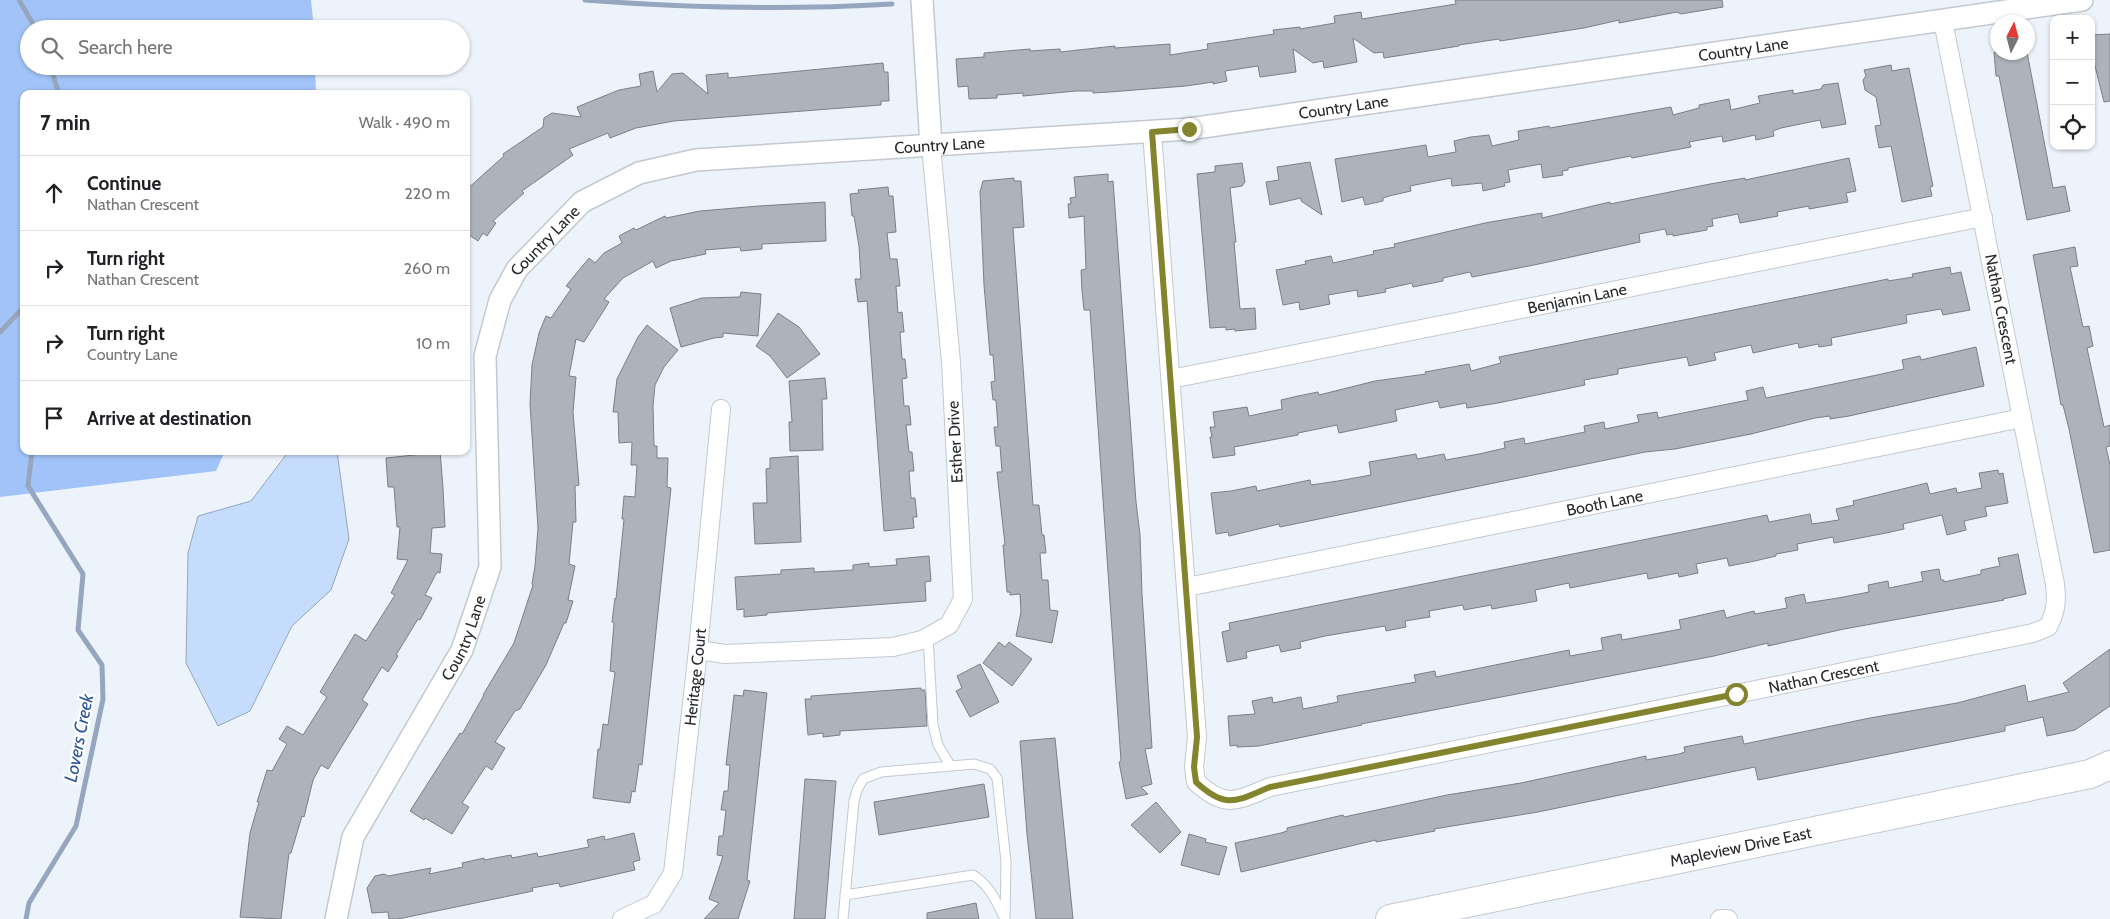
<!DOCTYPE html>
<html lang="en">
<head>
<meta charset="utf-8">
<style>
	body { margin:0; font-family:Cabin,sans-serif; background:#f2f2f2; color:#202124 }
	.controls { position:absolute; right:15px; top:15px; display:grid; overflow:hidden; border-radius:10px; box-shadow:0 1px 4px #0004 }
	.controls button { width:45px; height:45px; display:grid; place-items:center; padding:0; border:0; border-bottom:1px solid #e0e0e0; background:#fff; color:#202124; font:25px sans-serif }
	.compass { position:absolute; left:1990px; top:15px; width:45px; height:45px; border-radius:50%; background:#fff; box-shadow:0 1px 4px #0004; rotate:6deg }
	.stop { position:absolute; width:15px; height:15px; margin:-11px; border:4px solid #84842e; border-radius:50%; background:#fff }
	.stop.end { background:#84842e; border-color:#fff; box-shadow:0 1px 5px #0008 }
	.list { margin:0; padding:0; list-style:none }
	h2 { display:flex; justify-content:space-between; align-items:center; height:65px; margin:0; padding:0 20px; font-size:21px }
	h2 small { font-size:16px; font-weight:400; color:#757577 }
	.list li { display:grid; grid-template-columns:32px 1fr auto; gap:15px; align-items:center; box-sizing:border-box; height:75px; padding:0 20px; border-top:1px solid #e0e0e0 }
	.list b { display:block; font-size:19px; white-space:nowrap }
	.list p { margin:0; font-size:16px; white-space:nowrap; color:#757577 }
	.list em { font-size:16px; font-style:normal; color:#757577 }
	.icon { flex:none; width:28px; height:28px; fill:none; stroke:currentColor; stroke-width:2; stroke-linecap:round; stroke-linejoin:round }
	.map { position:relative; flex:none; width:2110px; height:919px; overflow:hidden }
	.search { position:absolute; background:#fff; box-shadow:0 1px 4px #0004; left:20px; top:20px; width:450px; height:55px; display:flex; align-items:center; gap:12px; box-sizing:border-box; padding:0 18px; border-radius:28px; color:#757577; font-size:19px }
	.panel { position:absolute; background:#fff; box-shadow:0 1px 4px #0004; left:20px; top:90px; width:450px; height:365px; border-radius:10px }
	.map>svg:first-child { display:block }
	.green { fill:#a2c3f8 }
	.water { fill:#c6dcfd; stroke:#96a6be }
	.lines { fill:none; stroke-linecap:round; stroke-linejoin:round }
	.stream { stroke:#96a6be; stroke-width:5 }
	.building { fill:#aeb3bb; stroke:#7b8087 }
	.service-casing { stroke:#c3c8d1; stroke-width:11 }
	.minor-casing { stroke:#c3c8d1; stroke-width:20 }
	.tertiary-casing { stroke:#c3c8d1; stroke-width:24 }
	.primary-casing { stroke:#c3c8d1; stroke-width:30 }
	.service { stroke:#fff; stroke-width:9 }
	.minor { stroke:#fff; stroke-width:18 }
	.tertiary { stroke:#fff; stroke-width:21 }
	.primary { stroke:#fff; stroke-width:28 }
	.route { stroke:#84842e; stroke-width:6 }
	.labels { text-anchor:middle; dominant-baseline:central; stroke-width:4.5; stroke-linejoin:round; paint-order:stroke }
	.street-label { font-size:16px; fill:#26282b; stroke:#fff }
	.water-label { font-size:18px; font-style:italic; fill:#2c5597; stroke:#fff }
</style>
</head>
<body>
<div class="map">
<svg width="2110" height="919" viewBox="0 0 2110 919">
	<rect width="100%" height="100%" fill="#edf3fb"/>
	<path class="green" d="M0,0H311L314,29H29V66H315L316,94H24V451H225L216,471L0,497Z"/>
	<path class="water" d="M289,451H337L349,539L331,590L292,626L250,711L218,726L186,663L188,553L198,516L251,501Z"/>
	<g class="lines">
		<path class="stream" d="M19,0L36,29
			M585,0C686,8 790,10 892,4
			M50,66L59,94
			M0,332L24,307
			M26,919L29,903L76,826L103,699L102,665L78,630L83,574L28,486L32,451"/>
	</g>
	<path class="building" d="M1455,0H1722L1723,7L1681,14L1677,12L1619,23V20L1584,28L1500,41L1499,39L1459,45V46L1384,58L1383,52L1374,53L1353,38L1357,62L1324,68L1323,61L1313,63L1293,49L1296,72L1260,77L1258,66L1225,71L1227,81L1213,84V82L1186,86L1109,92L1093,93V91H1076L1023,96V93L997,95V98L969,99L968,86L958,87L956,59L984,57V53L1030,49V51L1060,49V52L1115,46V48L1170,44V55L1208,49L1207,44L1274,34L1273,30L1300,27V29L1335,23L1334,16L1361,12L1362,19L1456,4Z
		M2110,34V101L2104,102L2092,54L2091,35Z
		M1994,52H2027L2053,188L2065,186L2070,211L2027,220L1999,76H1996Z
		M883,63L884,72H888L889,101H881V105L674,121L636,128L610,138L608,133L569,149L573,155L522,191L524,193L493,221L496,223L487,236L483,233L478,241L466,233V190L504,156L503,154L543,127L544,118L552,113L581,117L577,107L619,90L641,86L639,74L653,71L657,92L672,74L683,73L708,94L706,75L728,73V78Z
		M1891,65L1892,71L1909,68L1929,167L1933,186L1930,187L1932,196L1902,202L1891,146L1879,148L1875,126L1881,125L1876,97L1865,90L1863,80L1866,76L1864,70Z
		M1838,83L1846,124L1822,128L1820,120L1781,128L1773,131L1774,136L1756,140L1755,135L1723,142L1722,136L1689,142L1691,147L1632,158L1631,156L1568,168V170L1562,171L1563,175L1543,178L1541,164L1508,170L1510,182L1504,183L1505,186L1483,191L1482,183L1452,186L1451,178L1410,186L1411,191L1389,196L1383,198V201L1365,205L1363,197L1342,202L1335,159L1426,145L1428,157L1456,152L1454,141L1471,137L1489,135L1492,146L1519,140L1518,131L1531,129L1549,126L1550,128L1671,107L1673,115L1699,108V105L1729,99L1731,110L1760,103L1758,96L1793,90V94L1821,89L1823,85Z
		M1849,158L1856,191L1846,193L1848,202L1809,209V206L1777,212L1778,216L1740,223L1738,214L1712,219L1713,226L1707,227V230L1673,236V234L1667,235L1665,229L1639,234L1640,242L1534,265L1472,277L1470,272L1443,278V281L1413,287L1412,283L1385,289L1386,292L1358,297L1357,290L1328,295L1330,304L1300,310L1299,302L1283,305L1276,270L1306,264L1305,261L1331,256L1333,263L1374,254L1373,251L1395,247L1394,244L1485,223L1542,213V218L1610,202V204L1710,184L1745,178V180Z
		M1310,162L1322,215L1301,201V198L1270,205L1266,182L1279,180L1277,167Z
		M1242,163L1245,182L1242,186L1230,188L1236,242H1234L1240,309L1255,308L1256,329L1235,331V329L1226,330V327L1210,328L1197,174L1215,172V166Z
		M1108,174V182L1113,181L1114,194L1136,502L1140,535L1142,594L1152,748L1145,749L1152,784L1141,787L1148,794L1126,799L1119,762L1121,761L1090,310H1084L1082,291L1081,270L1086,269L1084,216L1069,218L1068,204H1071L1070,198L1076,197L1074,177Z
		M1014,178V181H1021L1024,227L1013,228L1033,505H1039L1042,535H1044L1046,553H1040L1042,580H1048L1050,610L1058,611L1052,643L1016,636L1021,612L1020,594L1010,595V592H1007L1003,545H1005L997,472H1002L1000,446H996L994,427H998L996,400H993L991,382L995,381L993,355H990L984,285L980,192L983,181Z
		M888,187L889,196H893L896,232L887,233L890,259H897L900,286H896L898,313L902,312L904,332H900L902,359H905L907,378L902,379L904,406H909L911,425H906L909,452H912L914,471H909L911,498H915L917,517H913L914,528L884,531L867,301L858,302L855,279H861L859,246L854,216H852L850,194L859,193L858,190Z
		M825,202L826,241L762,244V249L741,251L740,247L705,250L706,254L671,261L656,268L653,261L623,278L604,299L609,302L584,342L576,339L569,376L576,377L573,412L579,485L575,486L576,522H573L569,564L575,566L568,600L573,601L566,623H564L546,665L520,709L515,711L495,742L505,748L492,770L486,766L462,803L469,807L452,834L425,818L424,820L410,811L460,733L462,734L484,695H483L514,643L533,585L532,584L535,566L538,528L530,404L532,365L539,333L546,316L551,318L571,289L566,286L589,258L595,263L604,253L622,243L619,236L634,228L636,230L665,216L666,218L700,211L759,206Z
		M2075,247L2078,266L2070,267L2083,327L2089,326L2093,346L2087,348L2104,427L2110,425V446L2106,447L2110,465V550L2094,553L2069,429L2063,405H2061L2033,255Z
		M1950,267L1951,274L1961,272L1970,310L1943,315L1941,309L1906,315L1907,323L1831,338L1832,345L1819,347L1818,344L1799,348L1798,343L1753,353L1751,345L1714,353L1716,360L1689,366L1687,357L1618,369V374L1584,380L1585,385L1498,403L1467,408L1466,403L1440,408L1438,401L1395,410L1397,421L1339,433L1337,425L1298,433V435L1234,447L1235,455L1213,458L1210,437H1212L1210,427H1215L1213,412L1247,407L1249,416L1282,409L1281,400L1298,396L1318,392L1319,395L1375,381L1426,374L1425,372L1469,364L1471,371L1501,363L1499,357L1888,279V281L1913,277L1912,274Z
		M741,292L761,294L758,336L723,333V337L714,338L681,347L670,308L702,298L740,297Z
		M778,313L799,327L820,354L787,378L770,356L756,346Z
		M647,325L678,350L664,367L655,385L653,406L654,446H657V458H668L667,487L671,488L642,765L639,764L635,792L632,791L630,803L593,798L598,749H600L603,724L608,725L615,672L610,671L614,623L612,622L615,598L616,599L624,519H622L624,496L635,497L637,465H631L632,442L619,443L618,412H613L617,379L638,337Z
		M1976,347L1984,386L1849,416L1830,419V416L1815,418L1751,434L1675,449L1645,452L1280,527L1279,524L1229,536L1228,532L1216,534L1211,493L1231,491L1256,486L1257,491L1310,480L1311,485L1338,481L1371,475L1369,462L1416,454L1417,459L1444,454L1446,460L1479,454L1505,448L1504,442L1524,438L1525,444L1585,432L1584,426L1604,422L1605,429L1639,422L1637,415L1657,412L1658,418L1748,400L1746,391L1763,387L1766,398L1877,375L1904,369L1902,360L1920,356L1921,360Z
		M825,378L827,399H822L823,450L790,451L789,422H792L789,381Z
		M423,451H440L443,488L445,527L432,528L430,553L442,554L440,573L437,572L425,595L432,598L420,620L418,619L396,655L398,656L388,672L382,667L362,700L368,704L328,769L321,765L313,780L304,817L302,816L291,853H289L281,919L240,917L250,833L259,802H257L267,770L272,771L287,744L279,739L287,726L303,735L327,697L320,692L355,634L366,641L395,595L391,593L408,560L397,559L400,527H397L394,487H388L386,458L423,454Z
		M798,456L801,542L755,544L753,503H767L766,469L770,468V458Z
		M1998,470L1999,474L2003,473L2008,503L1985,507L1987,516L1964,521L1966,530L1947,535L1942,515L1903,524L1904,529L1886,533L1834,543L1833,537L1797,544L1798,550L1776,554V556L1755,561L1729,566L1727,558L1696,564L1698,573L1679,577L1678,573L1648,579L1647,573L1570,588L1569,583L1535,590L1537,601L1492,609L1491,605L1464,610L1463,605L1429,611L1430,617L1405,621L1406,627L1386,631L1385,626L1325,636L1300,642L1301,648L1281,652L1279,645L1246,652L1247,658L1227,662L1222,632L1230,630L1229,623L1767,515L1769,522L1810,514L1812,524L1839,520L1836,509L1854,505L1853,501L1927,483L1930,494L1956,488L1957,493L1982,488L1979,473Z
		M2018,554L2026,594L2003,599L2004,600L1844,629L1768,646V643L1714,656L1361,724L1362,725L1259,746L1237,747V745L1230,746L1228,716L1255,714L1252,701L1272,697L1273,703L1301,697L1303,709L1338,702L1337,696L1416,682L1414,675L1435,671L1436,677L1569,650L1570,656L1603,650L1601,638L1621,634L1622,640L1681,629L1679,620L1724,610L1726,618L1754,611L1755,614L1787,608L1785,598L1804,594L1806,603L1838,598L1869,592L1868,585L1888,581L1889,588L1923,581L1921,572L1939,569L1941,580H1944V582L1981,574V570L2000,566L1998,558Z
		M929,556L931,581L925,582L926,601L767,613V615L744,617V609L737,610L735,577L781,574V570L814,568V572L853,570V565L869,563V567L897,565L896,559Z
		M999,642L1005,647L1009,642L1032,659L1012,686L983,663Z
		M2110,649V706L2075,730L2047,736L2043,717L2005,726V731L1758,780L1755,767L1538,812L1434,829L1435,831L1376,842V840L1241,872L1235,843L1281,833L1287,831V828L1343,815L1344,817L1447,795L1521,783L1646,756V760L1679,754L1685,752L1684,747L1742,736L1744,744L1870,718L1957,703L2025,685L2028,702L2069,692L2063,683Z
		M980,664L999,702L970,717L956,691L962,688L957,676Z
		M921,688V690H925L927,726L840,731V735L823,737V733L808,735L805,699H811V696Z
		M744,690L767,693L747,880L750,881L738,919H704L719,903L709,899L723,856L717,855L719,836H723L726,810H721L724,791H728L730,765H726L734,695L743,696Z
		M1055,738L1073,919H1036L1027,834L1020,741Z
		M805,779L836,781L825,919H794Z
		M984,784L989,817L879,835L874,802Z
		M1156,802L1181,832L1160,853L1131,825Z
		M634,833L640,860L633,862L635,870L560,887L559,883L532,888L533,891L398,919H389L388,912L372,913L367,888L375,876L384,874L388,876L431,868L429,874L463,867L462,863L484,858V860L511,855L512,858L537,853L538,857L589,847L587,840L604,836L605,840Z
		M1189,834L1206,839L1205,842L1227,847L1219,875L1181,865Z
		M976,903L979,919H927V913Z"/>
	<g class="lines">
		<g class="service-casing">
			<path id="service" d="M928,637L933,725L938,745L950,765
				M845,895L973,875C989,885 995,899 1003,915
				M843,919L854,801L857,790L863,779L881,772L974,764L990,769L997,778L1006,862L1005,919"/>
		</g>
		<g class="minor-casing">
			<g id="minor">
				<path id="s1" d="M1152,132L1197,737L1194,767L1196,782C1226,809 1236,801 1270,787L1736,694L2033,633L2048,627C2056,612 2057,601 2055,584L1943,21"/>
				<path id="s2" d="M1171,379L1983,217"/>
				<path id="s3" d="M1187,587L2022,418"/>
				<path d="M698,650L725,654L893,647L922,640L949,625L963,599L951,362L931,146"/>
				<path id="s4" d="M622,919L654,904L673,873L698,650L721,409"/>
				<path d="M1720,919H1728"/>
			</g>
		</g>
		<g class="tertiary-casing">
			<g id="tertiary">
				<path d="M922,0L931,146"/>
				<path id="s5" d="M336,919L353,837L462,650L490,567L485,356L500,300L517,269L582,202L639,173L696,160L1189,129L2082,0"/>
			</g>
		</g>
		<g class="primary-casing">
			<g id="primary">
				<path id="s6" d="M1390,919L2090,774L2110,765"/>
			</g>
		</g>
		<use href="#service" class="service"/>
		<use href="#minor" class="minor"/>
		<use href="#tertiary" class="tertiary"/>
		<use href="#primary" class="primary"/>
	</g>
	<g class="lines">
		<path class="route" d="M1189,129L1152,132L1197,737L1194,767L1196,782C1226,810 1236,801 1270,787L1736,694"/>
	</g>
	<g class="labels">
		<g class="street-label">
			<text stroke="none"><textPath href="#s5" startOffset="1962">Country Lane</textPath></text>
			<text stroke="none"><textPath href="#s5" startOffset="1558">Country Lane</textPath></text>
			<text stroke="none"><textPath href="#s5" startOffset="1152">Country Lane</textPath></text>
			<text stroke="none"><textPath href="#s5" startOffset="732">Country Lane</textPath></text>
			<text stroke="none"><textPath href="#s2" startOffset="414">Benjamin Lane</textPath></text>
			<text transform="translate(2001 309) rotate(79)">Nathan Crescent</text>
			<text transform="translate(955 442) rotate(-93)">Esther Drive</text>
			<text stroke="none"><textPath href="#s3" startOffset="426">Booth Lane</textPath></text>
			<text stroke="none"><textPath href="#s5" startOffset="312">Country Lane</textPath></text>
			<text stroke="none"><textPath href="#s1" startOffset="1298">Nathan Crescent</textPath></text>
			<text stroke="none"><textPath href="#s4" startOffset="269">Heritage Court</textPath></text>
			<text stroke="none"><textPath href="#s6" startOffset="358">Mapleview Drive East</textPath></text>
		</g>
		<g class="water-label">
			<text transform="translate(79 738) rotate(-79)">Lovers Creek</text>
		</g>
	</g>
</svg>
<div class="controls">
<button>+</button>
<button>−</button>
<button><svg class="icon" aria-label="locate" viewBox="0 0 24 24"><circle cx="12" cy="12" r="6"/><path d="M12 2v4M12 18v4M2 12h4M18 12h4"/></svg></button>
</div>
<svg class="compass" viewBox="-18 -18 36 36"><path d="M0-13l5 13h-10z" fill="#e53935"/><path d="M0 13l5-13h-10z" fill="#757577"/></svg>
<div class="stop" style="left:1736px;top:694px"></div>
<div class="stop end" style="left:1189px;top:129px"></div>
<div class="search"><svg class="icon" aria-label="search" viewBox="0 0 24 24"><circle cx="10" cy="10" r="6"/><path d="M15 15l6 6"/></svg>Search here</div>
<section class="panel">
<h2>7 min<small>Walk · 490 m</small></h2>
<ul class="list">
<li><svg class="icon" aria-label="ahead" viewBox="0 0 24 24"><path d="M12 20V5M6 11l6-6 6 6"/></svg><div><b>Continue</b><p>Nathan Crescent</p></div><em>220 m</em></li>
<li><svg class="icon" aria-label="right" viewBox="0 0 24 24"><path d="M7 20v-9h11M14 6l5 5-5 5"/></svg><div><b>Turn right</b><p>Nathan Crescent</p></div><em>260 m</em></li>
<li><svg class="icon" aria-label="right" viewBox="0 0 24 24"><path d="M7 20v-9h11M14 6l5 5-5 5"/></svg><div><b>Turn right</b><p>Country Lane</p></div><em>10 m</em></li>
<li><svg class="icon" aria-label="arrive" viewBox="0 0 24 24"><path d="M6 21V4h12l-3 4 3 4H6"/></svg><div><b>Arrive at destination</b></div></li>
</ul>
</section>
</div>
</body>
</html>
